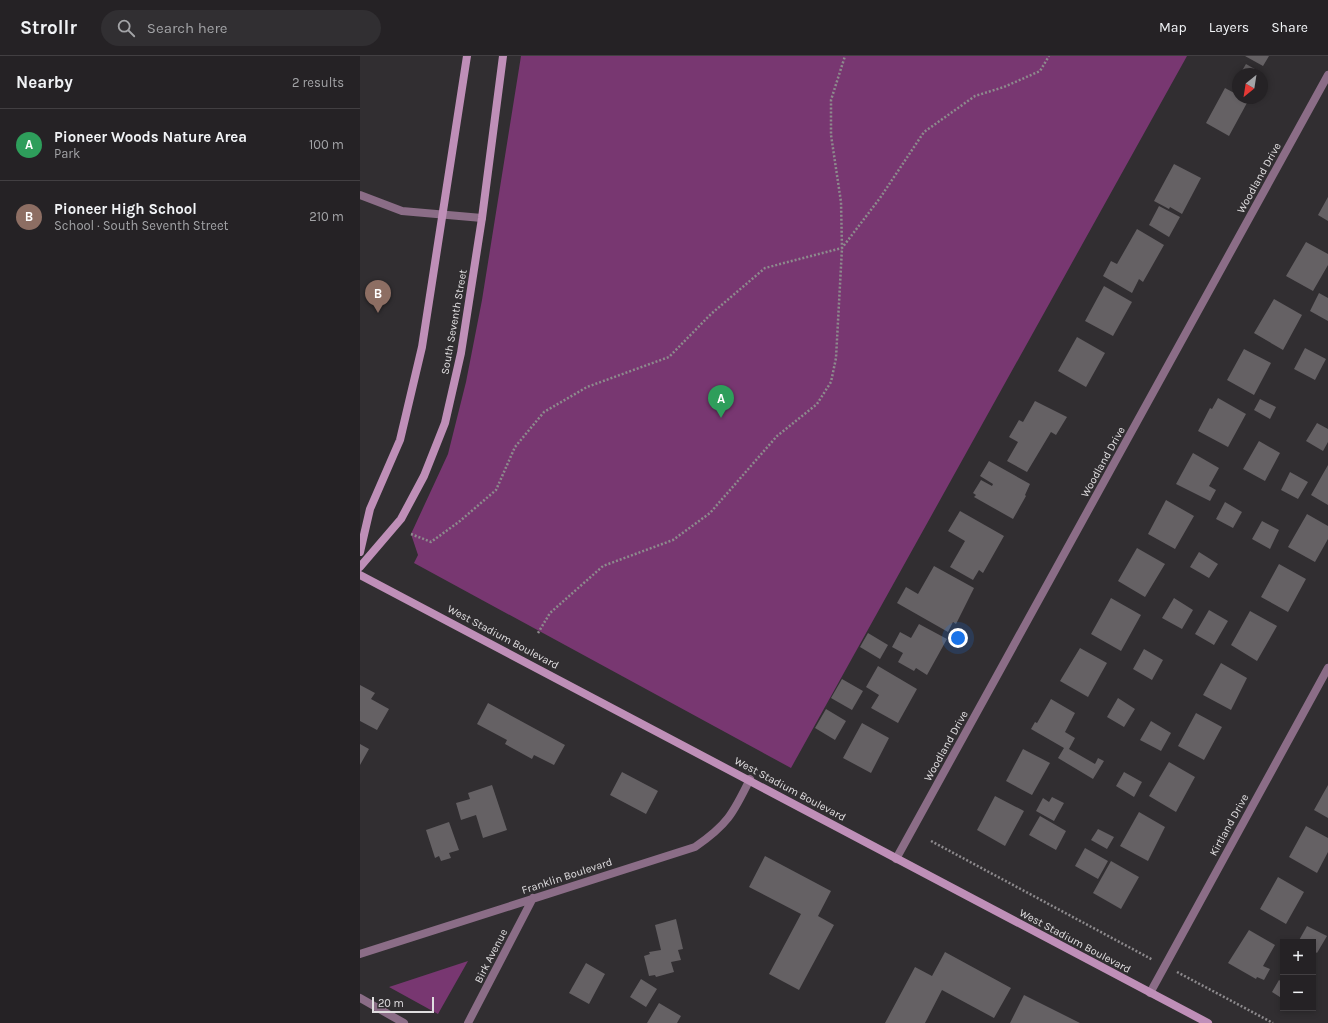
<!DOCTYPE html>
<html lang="en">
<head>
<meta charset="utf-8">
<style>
	body { margin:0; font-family:Karla,sans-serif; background:#312f32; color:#f1f3f6 }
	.controls { position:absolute; right:12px; bottom:12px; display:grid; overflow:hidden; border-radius:0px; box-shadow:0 2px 6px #0003 }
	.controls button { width:36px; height:36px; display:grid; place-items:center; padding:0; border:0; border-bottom:1px solid #423f42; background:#252225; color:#f1f3f6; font:20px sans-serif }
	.compass { position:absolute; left:872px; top:12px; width:36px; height:36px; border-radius:50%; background:#252225; box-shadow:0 2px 6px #0003; rotate:210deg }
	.scale { position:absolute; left:12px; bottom:10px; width:62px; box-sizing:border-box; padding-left:4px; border:2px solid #e0dee0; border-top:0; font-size:11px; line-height:14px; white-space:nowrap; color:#e0dee0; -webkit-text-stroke:3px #312e31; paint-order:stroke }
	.you { position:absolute; left:598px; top:582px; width:14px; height:14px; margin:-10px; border:3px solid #fff; border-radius:50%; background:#1a73e8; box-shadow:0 0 0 6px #1a73e833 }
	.badge { display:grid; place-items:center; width:26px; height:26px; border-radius:50%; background:#0b8043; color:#fff; font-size:13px; font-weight:700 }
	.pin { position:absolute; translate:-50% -33px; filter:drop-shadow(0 1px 2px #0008) }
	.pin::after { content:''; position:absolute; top:21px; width:14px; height:12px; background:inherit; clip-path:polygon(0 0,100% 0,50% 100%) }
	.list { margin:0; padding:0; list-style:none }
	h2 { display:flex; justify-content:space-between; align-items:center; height:52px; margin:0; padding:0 16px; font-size:17px }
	h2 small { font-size:13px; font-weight:400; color:#a3a4a7 }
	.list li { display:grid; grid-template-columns:26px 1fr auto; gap:12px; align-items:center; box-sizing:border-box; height:72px; padding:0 16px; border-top:1px solid #423f42 }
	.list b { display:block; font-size:15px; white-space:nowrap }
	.list p { margin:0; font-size:13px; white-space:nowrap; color:#a3a4a7 }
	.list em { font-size:13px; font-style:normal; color:#a3a4a7 }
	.icon { flex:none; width:22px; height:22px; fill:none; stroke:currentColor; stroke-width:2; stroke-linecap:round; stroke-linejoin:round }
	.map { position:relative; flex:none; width:968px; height:967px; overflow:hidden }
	header { display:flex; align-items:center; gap:24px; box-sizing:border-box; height:56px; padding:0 20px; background:#252225; border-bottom:1px solid #423f42 }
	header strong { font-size:19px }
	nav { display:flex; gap:22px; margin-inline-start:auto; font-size:14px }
	.search { width:280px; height:36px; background:#312f32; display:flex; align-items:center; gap:10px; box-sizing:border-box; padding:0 14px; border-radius:22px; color:#a3a4a7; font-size:15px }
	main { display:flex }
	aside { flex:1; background:#252225 }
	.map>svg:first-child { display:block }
	.green { fill:#783771 }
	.building { fill:#656164 }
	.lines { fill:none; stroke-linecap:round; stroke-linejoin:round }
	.path { stroke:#8d8a8d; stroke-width:2.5; stroke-dasharray:2 2; stroke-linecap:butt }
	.lane { stroke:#8b6d87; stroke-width:8 }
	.street { stroke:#8b6d87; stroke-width:8 }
	.secondary { stroke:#bf8fb8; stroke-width:8 }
	.labels { text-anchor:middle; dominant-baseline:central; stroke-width:3; stroke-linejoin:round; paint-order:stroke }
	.street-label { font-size:11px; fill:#e0dee0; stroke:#312e31 }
</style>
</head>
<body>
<header>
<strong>Strollr</strong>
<div class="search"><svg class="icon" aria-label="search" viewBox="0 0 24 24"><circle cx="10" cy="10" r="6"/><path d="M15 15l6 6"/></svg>Search here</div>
<nav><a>Map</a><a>Layers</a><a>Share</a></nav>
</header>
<main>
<aside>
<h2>Nearby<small>2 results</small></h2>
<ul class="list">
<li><span class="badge" style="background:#2e9e5b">A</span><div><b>Pioneer Woods Nature Area</b><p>Park</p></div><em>100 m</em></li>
<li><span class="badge" style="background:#8d6e63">B</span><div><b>Pioneer High School</b><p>School · South Seventh Street</p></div><em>210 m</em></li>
</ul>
</aside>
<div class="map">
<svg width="968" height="967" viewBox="0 0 968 967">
	<rect width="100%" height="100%" fill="#312e31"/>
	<path class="green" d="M161,0H827L431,712L54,507L58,499L51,478L88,398L106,326L122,244Z
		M108,905L78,958L29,931Z"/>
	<path class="building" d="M885,0H909L903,10Z
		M886,8L900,16L899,18H880Z
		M865,32L878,39V42L888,45L869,80L846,67Z
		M814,108L841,122L822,158L810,151L809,153L794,145Z
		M968,141V165L958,159Z
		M799,150L820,161L809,181L789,169Z
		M777,173L804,189L783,226L779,223L772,237L743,220L751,205L757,208Z
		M946,186L968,198V209L953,235L926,220Z
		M744,230L772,246L753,280L725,265Z
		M959,237L968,242V265L950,255Z
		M914,243L942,259L923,294L894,277Z
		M717,281L745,297L726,331L698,315Z
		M945,292L966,303L955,324L934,313Z
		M884,293L911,307L894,339L867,324Z
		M858,342L886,358L868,391L838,375L850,352L852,353Z
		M900,343L916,351L910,363L894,354Z
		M675,345L707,361L696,379L691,376L667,416L647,405L658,386L649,381L659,364L663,366Z
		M957,367L968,373V386L963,395L946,385Z
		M899,385L920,397L905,425L883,413Z
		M833,397L859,412L849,430L856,434L850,445L816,428Z
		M629,405L670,428L665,439L666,440L653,463L614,441L616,439L613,437L621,424L632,430L633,428L620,420Z
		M968,409V449L951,439Z
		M930,416L948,426L938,443L921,434Z
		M806,444L834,460L815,493L788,478Z
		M865,446L882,456L873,472L856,463Z
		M600,455L644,480L623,517L619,514L613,524L590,511L605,485L588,475Z
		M947,458L968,470V483L955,506L928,491Z
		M902,465L919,474L910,493L892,483Z
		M777,492L805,508L785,541L758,525Z
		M839,496L858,508L849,522L830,511Z
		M919,508L946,523L928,556L901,541Z
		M574,510L614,532L596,568L593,566L588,576L537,547L546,531L558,538Z
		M751,542L781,559L761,595L731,578Z
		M814,542L833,554L822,573L802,562Z
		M849,554L868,565L854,589L835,578Z
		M890,555L917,570L897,605L871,589Z
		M559,568L587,583L567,619L556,612L554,615L538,606L543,597L532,591L540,576L551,582Z
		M508,577L528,589L520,603L500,591Z
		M720,592L747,607L728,641L700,625Z
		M784,593L803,604L792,624L773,613Z
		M861,607L887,622L871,654L843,639Z
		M518,610L557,633L538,667L511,652L519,639L506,631Z
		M482,623L503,635L492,654L471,642Z
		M0,629L15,637L11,643L29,653L17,674L0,665Z
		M758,642L775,653L764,671L747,661Z
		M691,643L715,657L705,676L715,682L709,693L735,708L738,702L744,705L733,723L698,702L704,692L671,673L675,666L677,667Z
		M128,647L205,689L194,709L174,699L172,703L145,688L147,684L117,668Z
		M466,653L486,665L475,684L455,672Z
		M836,657L862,671L844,704L818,690Z
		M791,665L811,677L801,695L780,684Z
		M502,667L529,682L511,717L483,702Z
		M0,688L9,693L0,709Z
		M663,693L690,707L672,739L646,725Z
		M809,706L835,721L816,756L789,740Z
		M262,716L298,735L286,758L250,739Z
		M764,716L782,726L774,741L756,730Z
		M132,729L147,774L123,782L116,759L101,764L96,747L110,743L108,737Z
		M968,729V762L954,754Z
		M635,740L664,755L645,790L617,774Z
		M692,741L704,747L694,765L676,755L683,742L689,746Z
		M779,756L805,771L788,805L760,790Z
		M680,760L706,775L696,794L669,779Z
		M89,766L99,794L89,797L91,802L81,805L79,800L75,802L66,774Z
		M946,770L968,782V796L957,817L929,801Z
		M738,773L754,781L747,793L731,784Z
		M725,792L748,805L738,823L715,810Z
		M405,800L471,835L458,860L474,869L439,934L409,918L441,858L389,831Z
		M751,805L779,821L761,853L733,837Z
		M918,821L944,836L926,868L900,853Z
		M316,863L323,893L318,894L321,904L311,906L314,916L296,921L295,919L289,920L284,900L290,898L289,896L301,894L295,869Z
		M947,870L967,880L957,897L953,894V886H938Z
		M889,874L915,889L903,910L910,913L904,924L897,921L896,923L868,907Z
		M585,896L651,932L634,962L582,934L565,967H525L555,911L572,920Z
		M226,907L245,918L229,948L209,937Z
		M281,923L297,933L286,951L270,941Z
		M919,924L923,927V943L912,936Z
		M664,939L720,967H650Z
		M299,947L321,960L317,967H287Z"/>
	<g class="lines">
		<path class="path" d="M51,478L71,486L100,465L136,434L155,391L184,356L227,331L309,301L351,258L405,212L482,192L520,142L564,76L615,40L644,31L680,15L689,0
			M178,577L190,557L243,510L313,484L350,457L417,380L457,348L471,326L476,302L482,192L481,146L471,79V44L485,0
			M571,785L793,904
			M817,916L913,967"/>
		<path class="lane" d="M0,139L42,155L122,162"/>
		<path class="street" d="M536,803L968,19
			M0,898L335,791C367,769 373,758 390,723
			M790,937L968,612
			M0,942L44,967
			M108,967L173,842"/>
		<path class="secondary" d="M0,496L10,453L40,384L62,291L107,0
			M0,511L41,463L64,420L85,367L101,297L122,162L143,0
			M0,519L848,967"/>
	</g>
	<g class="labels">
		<g class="street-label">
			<text transform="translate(899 122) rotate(-61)">Woodland Drive</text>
			<text transform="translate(94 266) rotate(-80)">South Seventh Street</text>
			<text transform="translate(743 406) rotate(-61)">Woodland Drive</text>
			<text transform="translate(143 581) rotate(28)">West Stadium Boulevard</text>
			<text transform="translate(586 690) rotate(-61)">Woodland Drive</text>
			<text transform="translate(430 733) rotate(28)">West Stadium Boulevard</text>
			<text transform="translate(869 769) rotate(-61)">Kirtland Drive</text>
			<text transform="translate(207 820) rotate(-18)">Franklin Boulevard</text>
			<text transform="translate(715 885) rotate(28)">West Stadium Boulevard</text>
			<text transform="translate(131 900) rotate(-63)">Birk Avenue</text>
		</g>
	</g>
</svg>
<div class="controls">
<button>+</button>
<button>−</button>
</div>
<svg class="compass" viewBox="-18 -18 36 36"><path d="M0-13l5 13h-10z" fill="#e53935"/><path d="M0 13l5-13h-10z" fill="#a3a4a7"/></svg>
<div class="scale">20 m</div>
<div class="you"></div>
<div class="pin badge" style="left:361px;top:362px;background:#2e9e5b">A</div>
<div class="pin badge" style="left:18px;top:257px;background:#8d6e63">B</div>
</div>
</main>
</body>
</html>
